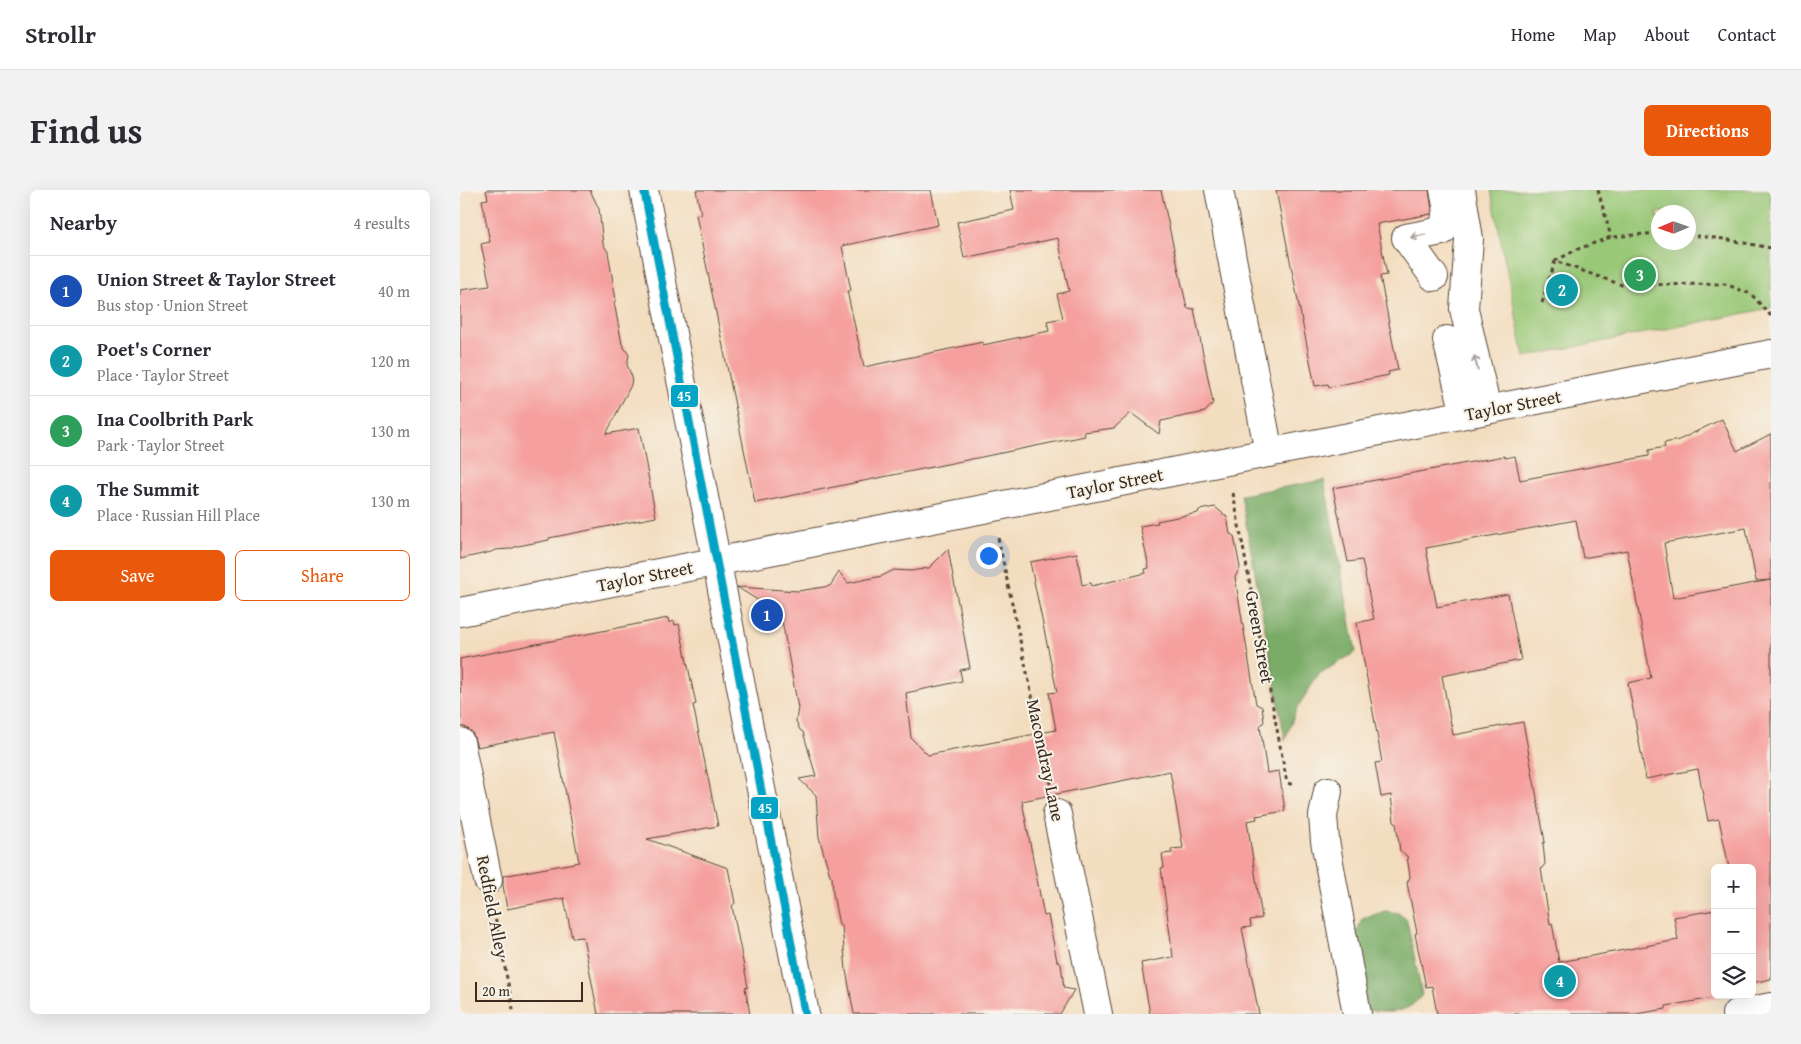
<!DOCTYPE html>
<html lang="en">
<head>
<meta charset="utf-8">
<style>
	body { margin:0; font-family:"Gentium Book Plus",serif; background:#f2f2f3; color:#2b2b33 }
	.controls { position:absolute; right:15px; bottom:15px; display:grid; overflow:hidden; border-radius:8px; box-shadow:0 5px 20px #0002 }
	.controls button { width:45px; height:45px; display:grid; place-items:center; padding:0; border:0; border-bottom:1px solid #e1e1e2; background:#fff; color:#2b2b33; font:25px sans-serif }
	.compass { position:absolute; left:1191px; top:15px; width:45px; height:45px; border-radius:50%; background:#fff; box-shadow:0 5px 20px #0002; rotate:268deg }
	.scale { position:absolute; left:15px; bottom:12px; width:108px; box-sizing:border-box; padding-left:5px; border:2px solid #3b2a1e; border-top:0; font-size:14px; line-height:18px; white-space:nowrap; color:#3b2a1e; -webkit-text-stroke:4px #f7f3e8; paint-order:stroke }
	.you { position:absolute; left:528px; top:365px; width:18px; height:18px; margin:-12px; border:4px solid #fff; border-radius:50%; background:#1a73e8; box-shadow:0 0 0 8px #1a73e833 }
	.badge { display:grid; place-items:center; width:32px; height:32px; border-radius:50%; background:#ea580c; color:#fff; font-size:16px; font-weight:700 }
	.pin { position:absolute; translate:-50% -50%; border:2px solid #fff; box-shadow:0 1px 5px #0006 }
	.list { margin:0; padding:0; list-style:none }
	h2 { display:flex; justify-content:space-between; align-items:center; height:65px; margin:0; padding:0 20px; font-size:21px }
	h2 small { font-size:16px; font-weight:400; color:#7c7c81 }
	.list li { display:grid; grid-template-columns:32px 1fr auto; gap:15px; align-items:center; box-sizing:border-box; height:70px; padding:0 20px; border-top:1px solid #e1e1e2 }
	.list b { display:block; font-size:19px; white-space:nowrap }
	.list p { margin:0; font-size:16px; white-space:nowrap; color:#7c7c81 }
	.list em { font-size:16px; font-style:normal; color:#7c7c81 }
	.actions { display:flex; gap:10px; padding:15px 20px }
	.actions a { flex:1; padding:11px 0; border:1px solid #ea580c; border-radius:8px; text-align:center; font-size:18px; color:#ea580c }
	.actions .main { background:#ea580c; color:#fff }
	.icon { flex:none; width:28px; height:28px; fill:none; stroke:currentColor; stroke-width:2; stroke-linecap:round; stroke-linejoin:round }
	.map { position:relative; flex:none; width:1311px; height:824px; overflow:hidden; border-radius:8px }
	header { display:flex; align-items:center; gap:30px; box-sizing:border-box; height:70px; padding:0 25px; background:#fff; border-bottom:1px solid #e1e1e2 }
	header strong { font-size:24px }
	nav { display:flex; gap:28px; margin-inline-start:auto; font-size:18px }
	.intro { display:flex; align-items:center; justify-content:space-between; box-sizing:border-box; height:120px; padding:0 30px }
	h1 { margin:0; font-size:35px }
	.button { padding:12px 22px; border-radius:8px; background:#ea580c; color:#fff; font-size:18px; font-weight:700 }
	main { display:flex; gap:30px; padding:0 30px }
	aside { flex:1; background:#fff; border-radius:8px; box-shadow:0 5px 20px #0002 }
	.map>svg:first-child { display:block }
	.green { fill:#99c877; stroke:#6a794a; fill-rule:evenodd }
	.forest { fill:#7aac68; stroke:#5a6b43 }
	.building { fill:#f5a09f }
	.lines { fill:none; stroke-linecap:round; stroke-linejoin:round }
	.minor-casing { stroke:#574536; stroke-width:30 }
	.path { stroke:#574536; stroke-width:3; stroke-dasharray:4 4; stroke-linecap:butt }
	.minor { stroke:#fff; stroke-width:28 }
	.bus-1-casing { stroke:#f7f3e8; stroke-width:11 }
	.bus-1 { stroke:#03a3c5; stroke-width:8 }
	.oneway { stroke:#a79f9a }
	.labels { text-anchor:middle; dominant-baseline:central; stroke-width:4; stroke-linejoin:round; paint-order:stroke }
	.street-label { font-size:18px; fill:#3b2a1e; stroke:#f7f3e8 }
	.line-badge { stroke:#f7f3e8; stroke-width:2 }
	.badge-label { font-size:14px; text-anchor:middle; font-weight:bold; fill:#fff }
</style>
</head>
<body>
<header>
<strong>Strollr</strong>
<nav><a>Home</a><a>Map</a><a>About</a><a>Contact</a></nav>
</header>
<div class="intro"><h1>Find us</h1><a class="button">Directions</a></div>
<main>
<aside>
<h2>Nearby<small>4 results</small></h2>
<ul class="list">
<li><span class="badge" style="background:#1a4fb4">1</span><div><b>Union Street &amp; Taylor Street</b><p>Bus stop · Union Street</p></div><em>40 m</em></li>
<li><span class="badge" style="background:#0f9aa8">2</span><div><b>Poet's Corner</b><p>Place · Taylor Street</p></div><em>120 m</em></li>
<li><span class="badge" style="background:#2e9e5b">3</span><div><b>Ina Coolbrith Park</b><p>Park · Taylor Street</p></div><em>130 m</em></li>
<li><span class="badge" style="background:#0f9aa8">4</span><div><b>The Summit</b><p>Place · Russian Hill Place</p></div><em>130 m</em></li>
</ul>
<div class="actions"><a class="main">Save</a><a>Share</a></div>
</aside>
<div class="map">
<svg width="1311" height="824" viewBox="0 0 1311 824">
	<rect width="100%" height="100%" fill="#f7f3e8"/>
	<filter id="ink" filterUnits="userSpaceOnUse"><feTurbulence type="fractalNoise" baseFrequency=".02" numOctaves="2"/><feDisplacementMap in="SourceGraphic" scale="10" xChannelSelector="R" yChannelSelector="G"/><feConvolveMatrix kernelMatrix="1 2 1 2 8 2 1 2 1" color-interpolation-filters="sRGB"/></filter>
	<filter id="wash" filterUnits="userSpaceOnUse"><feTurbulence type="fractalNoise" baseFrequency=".0096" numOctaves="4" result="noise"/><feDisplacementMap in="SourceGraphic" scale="20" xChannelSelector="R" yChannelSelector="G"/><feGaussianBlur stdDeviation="1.12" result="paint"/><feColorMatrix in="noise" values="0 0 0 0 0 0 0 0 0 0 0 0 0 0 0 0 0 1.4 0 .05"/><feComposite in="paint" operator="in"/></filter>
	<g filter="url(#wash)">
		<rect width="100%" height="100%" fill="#f3ddbf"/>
		<path class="green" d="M1031,0H1311V118L1064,167ZM1198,22H1228V52H1198Z"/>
		<path class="forest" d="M864,290L896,462L859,484L837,518L825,550L781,305Z
			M925,721L938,723L947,730L962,805C947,824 931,824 907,820L896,744L902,729Z"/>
		<g id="blocks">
			<path class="building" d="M26,0H130L139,19L143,54L148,62L156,110L154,112L162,154L169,165L167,175L172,187L171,195L146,244L179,238L196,327L89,348V350L58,356L50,359L35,360L31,362L0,369V100L30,96L21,54L30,52L22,10L28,9Z
				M236,0H471L478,35L382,56L391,101H387L404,177L523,152V155L589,141L587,131L603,128L597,104L609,101L598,48L504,68L497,32L554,20L550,0H701L727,118L734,119L753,213L745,222L701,231L699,244L671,223L654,238L624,242L625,246L295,313L236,25L241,24Z
				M816,0H969L972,20L971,24L917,34L927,85L920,86L938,180L928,182L929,185L869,197L868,194L855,196Z
				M1262,229L1277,261L1311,244V390L1296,391L1286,338L1204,353L1213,408L1311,390V789L1292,793V678H1269L1259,629L1248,631L1238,579L1186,589L1168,493L1191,488L1167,360L1123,368L1116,330L966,358L977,417L1048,404L1061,470L982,486L993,545L1063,532L1085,652L1083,653L1085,674L1081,679L1090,734L1092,733L1099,772L1218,750L1214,727L1255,720V805L1266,806L1206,816V819L1176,824H977L972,796L966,797L955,744L957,743L947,693L950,687L947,666L940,661L936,633L934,632L931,605L921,607L915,573L922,572L897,433L914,429L902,370L888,372L873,298L1044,266L1045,268L1055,266L1060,290L1189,266V260L1205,257L1204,253L1219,250Z
				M755,317L767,327L770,344L774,346L780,378L775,387L796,514L802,517L804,532L800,536L807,583L819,581L825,621L796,626L797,629L787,631L802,728L790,730L791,737L782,738L799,824H690L681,773L713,767L701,678H704L702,664L712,663L711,659L723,658L710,581L562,611L584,726L588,725L597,771L601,774L604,798L614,800L600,824H394L386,780L382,737L379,735L373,704L372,687L370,685L359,647L356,605L339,589L356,586L343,542L340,540L336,531L338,518L321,425L277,397L338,401L370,396L379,382L388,393L422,386L434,380L451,381L469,378L488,359L510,478L500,480L502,491L446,503L451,548L468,565L596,540L589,503L597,502L570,372L617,363L622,395L631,393L632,396L686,383L685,379L689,378L680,336L698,333L697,331L738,323L739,320Z
				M208,428L209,433L214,431L215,435L219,434L236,514L233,515L258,636L187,649L268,678L275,713L272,716L288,797L285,798L290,824H138L123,747L112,748L104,708L47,719L43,695V686L119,672L94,542L17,557L12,542L5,537H1L0,469Z"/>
		</g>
	</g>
	<g filter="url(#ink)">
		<use href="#blocks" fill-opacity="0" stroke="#574536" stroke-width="1"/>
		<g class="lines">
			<g class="minor-casing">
				<path id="minor" d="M184,0L345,824
					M759,0L809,263
					M1001,0L1009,49L1004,119L1027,220
					M974,87L946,48L982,41L988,21L984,0
					M987,150L1005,224
					M0,422L1311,164
					M0,552L28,690
					M868,601L863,626L865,651L897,824
					M597,624L638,824
					M1276,824L1311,817"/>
			</g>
			<path class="path" d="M1138,0L1151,47
				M1198,43L1151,47L1118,59L1095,71L1162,95L1265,94L1291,104L1311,126
				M1228,45L1264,49L1311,58
				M1082,113L1095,71
				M773,303L827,593L835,595
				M538,348L591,594
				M34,722L54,824"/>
			<use href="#minor" class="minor"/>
			<g class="bus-1-casing">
				<path id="bus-1" d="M184,0L345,824"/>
			</g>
			<use href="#bus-1" class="bus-1"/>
		</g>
		<defs><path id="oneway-shaft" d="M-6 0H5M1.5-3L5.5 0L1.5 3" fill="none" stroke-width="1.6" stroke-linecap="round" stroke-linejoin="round" transform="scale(1.25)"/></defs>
		<g class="oneway">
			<use href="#oneway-shaft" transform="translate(958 46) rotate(169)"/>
			<use href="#oneway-shaft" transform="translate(1016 173) rotate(-103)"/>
		</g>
	</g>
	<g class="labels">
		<g class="street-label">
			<text transform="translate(1053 215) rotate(-11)">Taylor Street</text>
			<text transform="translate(655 293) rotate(-11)">Taylor Street</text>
			<text transform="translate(185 386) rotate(-11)">Taylor Street</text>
			<text transform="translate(800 447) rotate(80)">Green Street</text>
			<text transform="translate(586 570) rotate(78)">Macondray Lane</text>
			<text transform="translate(33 717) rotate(79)">Redfield Alley</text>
		</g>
	</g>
	<g class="line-badge">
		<rect x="210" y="194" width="29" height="24" rx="5" fill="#03a3c5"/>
		<rect x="290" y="606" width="29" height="24" rx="5" fill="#03a3c5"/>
	</g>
	<g class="badge-label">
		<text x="224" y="211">45</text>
		<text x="305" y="623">45</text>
	</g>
</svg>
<div class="controls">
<button>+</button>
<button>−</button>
<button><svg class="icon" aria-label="layers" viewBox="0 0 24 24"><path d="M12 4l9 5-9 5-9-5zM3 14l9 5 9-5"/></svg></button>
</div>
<svg class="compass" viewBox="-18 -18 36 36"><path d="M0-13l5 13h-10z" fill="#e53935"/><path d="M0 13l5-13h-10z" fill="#7c7c81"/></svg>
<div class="scale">20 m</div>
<div class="you"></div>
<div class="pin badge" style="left:307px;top:425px;background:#1a4fb4">1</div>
<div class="pin badge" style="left:1102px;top:100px;background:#0f9aa8">2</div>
<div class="pin badge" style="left:1180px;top:85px;background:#2e9e5b">3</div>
<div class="pin badge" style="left:1100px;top:791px;background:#0f9aa8">4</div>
</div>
</main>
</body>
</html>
